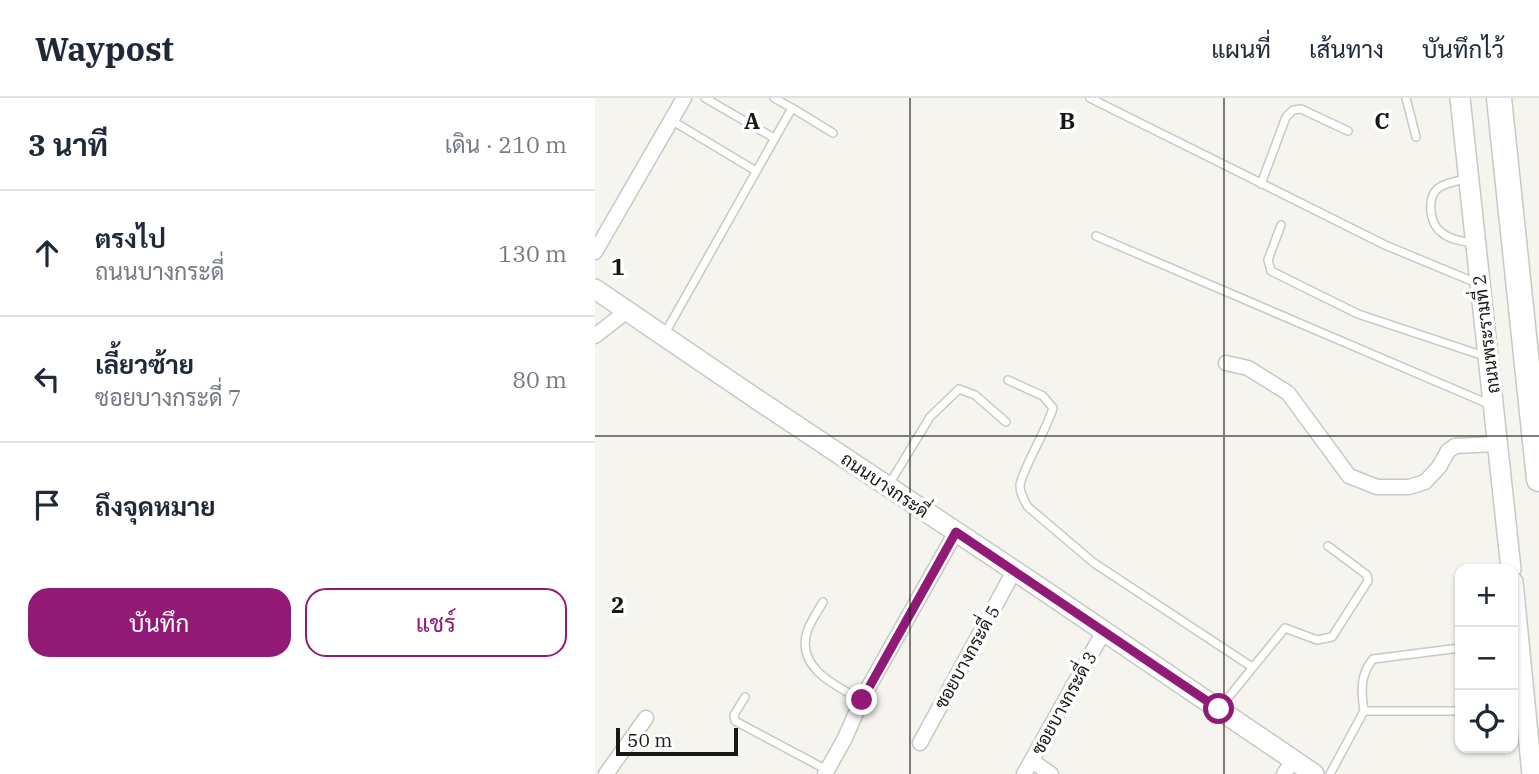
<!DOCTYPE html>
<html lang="th">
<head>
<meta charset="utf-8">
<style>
	body { margin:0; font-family:"IBM Plex Serif",Sarabun,serif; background:#f6f6f7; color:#1f2937 }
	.controls { position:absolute; right:21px; bottom:21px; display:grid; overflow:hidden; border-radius:14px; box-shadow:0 2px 5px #0004 }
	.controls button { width:63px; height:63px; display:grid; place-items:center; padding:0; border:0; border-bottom:2px solid #e0e1e3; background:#fff; color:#1f2937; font:35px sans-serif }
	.scale { position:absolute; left:21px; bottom:18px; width:122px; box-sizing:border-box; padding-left:7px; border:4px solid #181816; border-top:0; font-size:19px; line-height:24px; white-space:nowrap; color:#181816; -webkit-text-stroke:5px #fff; paint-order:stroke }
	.stop { position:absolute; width:21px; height:21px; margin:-16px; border:5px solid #921a77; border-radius:50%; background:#fff }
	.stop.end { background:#921a77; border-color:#fff; box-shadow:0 2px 7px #0008 }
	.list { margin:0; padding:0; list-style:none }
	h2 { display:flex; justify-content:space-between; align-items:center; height:91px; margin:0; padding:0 28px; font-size:30px }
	h2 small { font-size:23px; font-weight:400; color:#747a83 }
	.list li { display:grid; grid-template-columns:46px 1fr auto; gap:21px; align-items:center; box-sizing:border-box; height:126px; padding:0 28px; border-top:2px solid #e0e1e3 }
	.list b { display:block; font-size:26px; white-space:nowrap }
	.list p { margin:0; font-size:23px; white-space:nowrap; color:#747a83 }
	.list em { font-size:23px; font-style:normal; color:#747a83 }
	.actions { display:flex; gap:14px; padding:21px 28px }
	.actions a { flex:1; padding:16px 0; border:2px solid #921a77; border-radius:21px; text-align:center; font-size:24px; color:#921a77 }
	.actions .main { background:#921a77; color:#fff }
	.icon { flex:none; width:38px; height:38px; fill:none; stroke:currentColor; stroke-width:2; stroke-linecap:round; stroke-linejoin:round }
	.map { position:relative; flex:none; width:944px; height:676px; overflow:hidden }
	header { display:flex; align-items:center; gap:42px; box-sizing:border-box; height:98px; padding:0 35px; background:#fff; border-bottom:2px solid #e0e1e3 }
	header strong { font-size:33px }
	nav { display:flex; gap:38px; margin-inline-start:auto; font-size:24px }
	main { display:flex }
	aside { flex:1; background:#fff }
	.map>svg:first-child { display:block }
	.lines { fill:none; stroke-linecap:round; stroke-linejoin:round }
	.lane-casing { stroke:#c9c8c3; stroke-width:10 }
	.street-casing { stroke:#c9c8c3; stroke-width:17 }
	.secondary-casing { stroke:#c9c8c3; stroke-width:22 }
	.highway-casing { stroke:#c9c8c3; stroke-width:27 }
	.lane { stroke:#fff; stroke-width:7 }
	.street { stroke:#fff; stroke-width:14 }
	.secondary { stroke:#fff; stroke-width:19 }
	.highway { stroke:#fff; stroke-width:24 }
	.route { stroke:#921a77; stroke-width:9 }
	.grid { fill:none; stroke:#181816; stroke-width:2; stroke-opacity:0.55 }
	.labels { text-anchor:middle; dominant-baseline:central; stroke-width:7; stroke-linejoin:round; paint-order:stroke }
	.street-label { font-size:18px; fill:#181816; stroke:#fff }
	.grid-label { font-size:23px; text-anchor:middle; font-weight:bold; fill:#181816; stroke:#fff; stroke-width:7; stroke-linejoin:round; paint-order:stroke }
</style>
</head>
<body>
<header>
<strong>Waypost</strong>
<nav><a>แผนที่</a><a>เส้นทาง</a><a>บันทึกไว้</a></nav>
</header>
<main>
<aside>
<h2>3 นาที<small>เดิน · 210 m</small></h2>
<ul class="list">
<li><svg class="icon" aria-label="ahead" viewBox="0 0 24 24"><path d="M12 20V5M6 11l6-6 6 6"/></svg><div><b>ตรงไป</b><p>ถนนบางกระดี่</p></div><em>130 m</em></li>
<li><svg class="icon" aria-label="left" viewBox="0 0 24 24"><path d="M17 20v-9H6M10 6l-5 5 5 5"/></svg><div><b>เลี้ยวซ้าย</b><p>ซอยบางกระดี่ 7</p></div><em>80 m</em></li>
<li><svg class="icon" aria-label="arrive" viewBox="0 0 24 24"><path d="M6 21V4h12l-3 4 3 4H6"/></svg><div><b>ถึงจุดหมาย</b></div></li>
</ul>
<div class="actions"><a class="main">บันทึก</a><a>แชร์</a></div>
</aside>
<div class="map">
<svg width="944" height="676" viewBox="0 0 944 676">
	<rect width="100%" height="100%" fill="#f5f4ef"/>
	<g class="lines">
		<g class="lane-casing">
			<path id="lane" d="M110,0L179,40
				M495,0L790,147L884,186
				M811,0L821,39
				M197,10L238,35
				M76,22L161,73
				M872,80C864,83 853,84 845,89C831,97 834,125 846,134C855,142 867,143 878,145
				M666,86L691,19L698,12L706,11L753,33
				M686,127L673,162L676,173L763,216L892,259
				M501,138L896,307
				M69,237L197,10L179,0
				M413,282L448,298L458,310C453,329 425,376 425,388C425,396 429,402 433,409L499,465L657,569
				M293,388L335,319L364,291L380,297L411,324
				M228,504C223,513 215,524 212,534C201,570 241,588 267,602
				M865,550L778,561C765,577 766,593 769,613H865
				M150,599L139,617L140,623L232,672
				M624,611L690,530L722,542L737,539L773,483L772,477L733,448
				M735,676L769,613"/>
		</g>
		<g class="street-casing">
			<path id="street" d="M0,154L89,0
				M0,238L32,213
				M631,265L653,270L693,295L754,378L782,389H814L830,384L844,369L853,353L860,348L902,346
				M325,645L419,473
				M437,663L456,676
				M11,676L51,620
				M230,676L250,640L268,599L361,434
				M429,676L509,533
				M689,676L698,662"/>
		</g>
		<g class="secondary-casing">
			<path id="secondary" d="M865,0L916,471
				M0,191L157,298L444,489L719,676
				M918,484L937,676"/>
		</g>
		<g class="highway-casing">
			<path id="highway" d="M904,0L944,381"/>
		</g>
		<use href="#lane" class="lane"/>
		<use href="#street" class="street"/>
		<use href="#secondary" class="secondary"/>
		<use href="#highway" class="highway"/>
	</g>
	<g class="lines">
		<path class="route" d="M267,602L361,434L624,611"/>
	</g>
	<path class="grid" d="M315,0V676M629,0V676M0,338H944"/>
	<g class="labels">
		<g class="street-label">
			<text transform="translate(891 236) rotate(-97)">ถนนพระรามที่ 2</text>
			<text transform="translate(290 387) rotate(34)">ถนนบางกระดี่</text>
			<text transform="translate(372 559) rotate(-61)">ซอยบางกระดี่ 5</text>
			<text transform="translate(469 605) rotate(-61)">ซอยบางกระดี่ 3</text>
		</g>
	</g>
	<g class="grid-label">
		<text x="157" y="31">A</text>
		<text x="472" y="31">B</text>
		<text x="787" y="31">C</text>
		<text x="23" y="177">1</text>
		<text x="23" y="515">2</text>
	</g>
</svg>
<div class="controls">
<button>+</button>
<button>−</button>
<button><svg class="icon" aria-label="locate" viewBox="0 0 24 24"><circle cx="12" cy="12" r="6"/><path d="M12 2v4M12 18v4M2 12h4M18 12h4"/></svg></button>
</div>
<div class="scale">50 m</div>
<div class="stop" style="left:624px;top:611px"></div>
<div class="stop end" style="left:267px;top:602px"></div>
</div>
</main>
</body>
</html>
